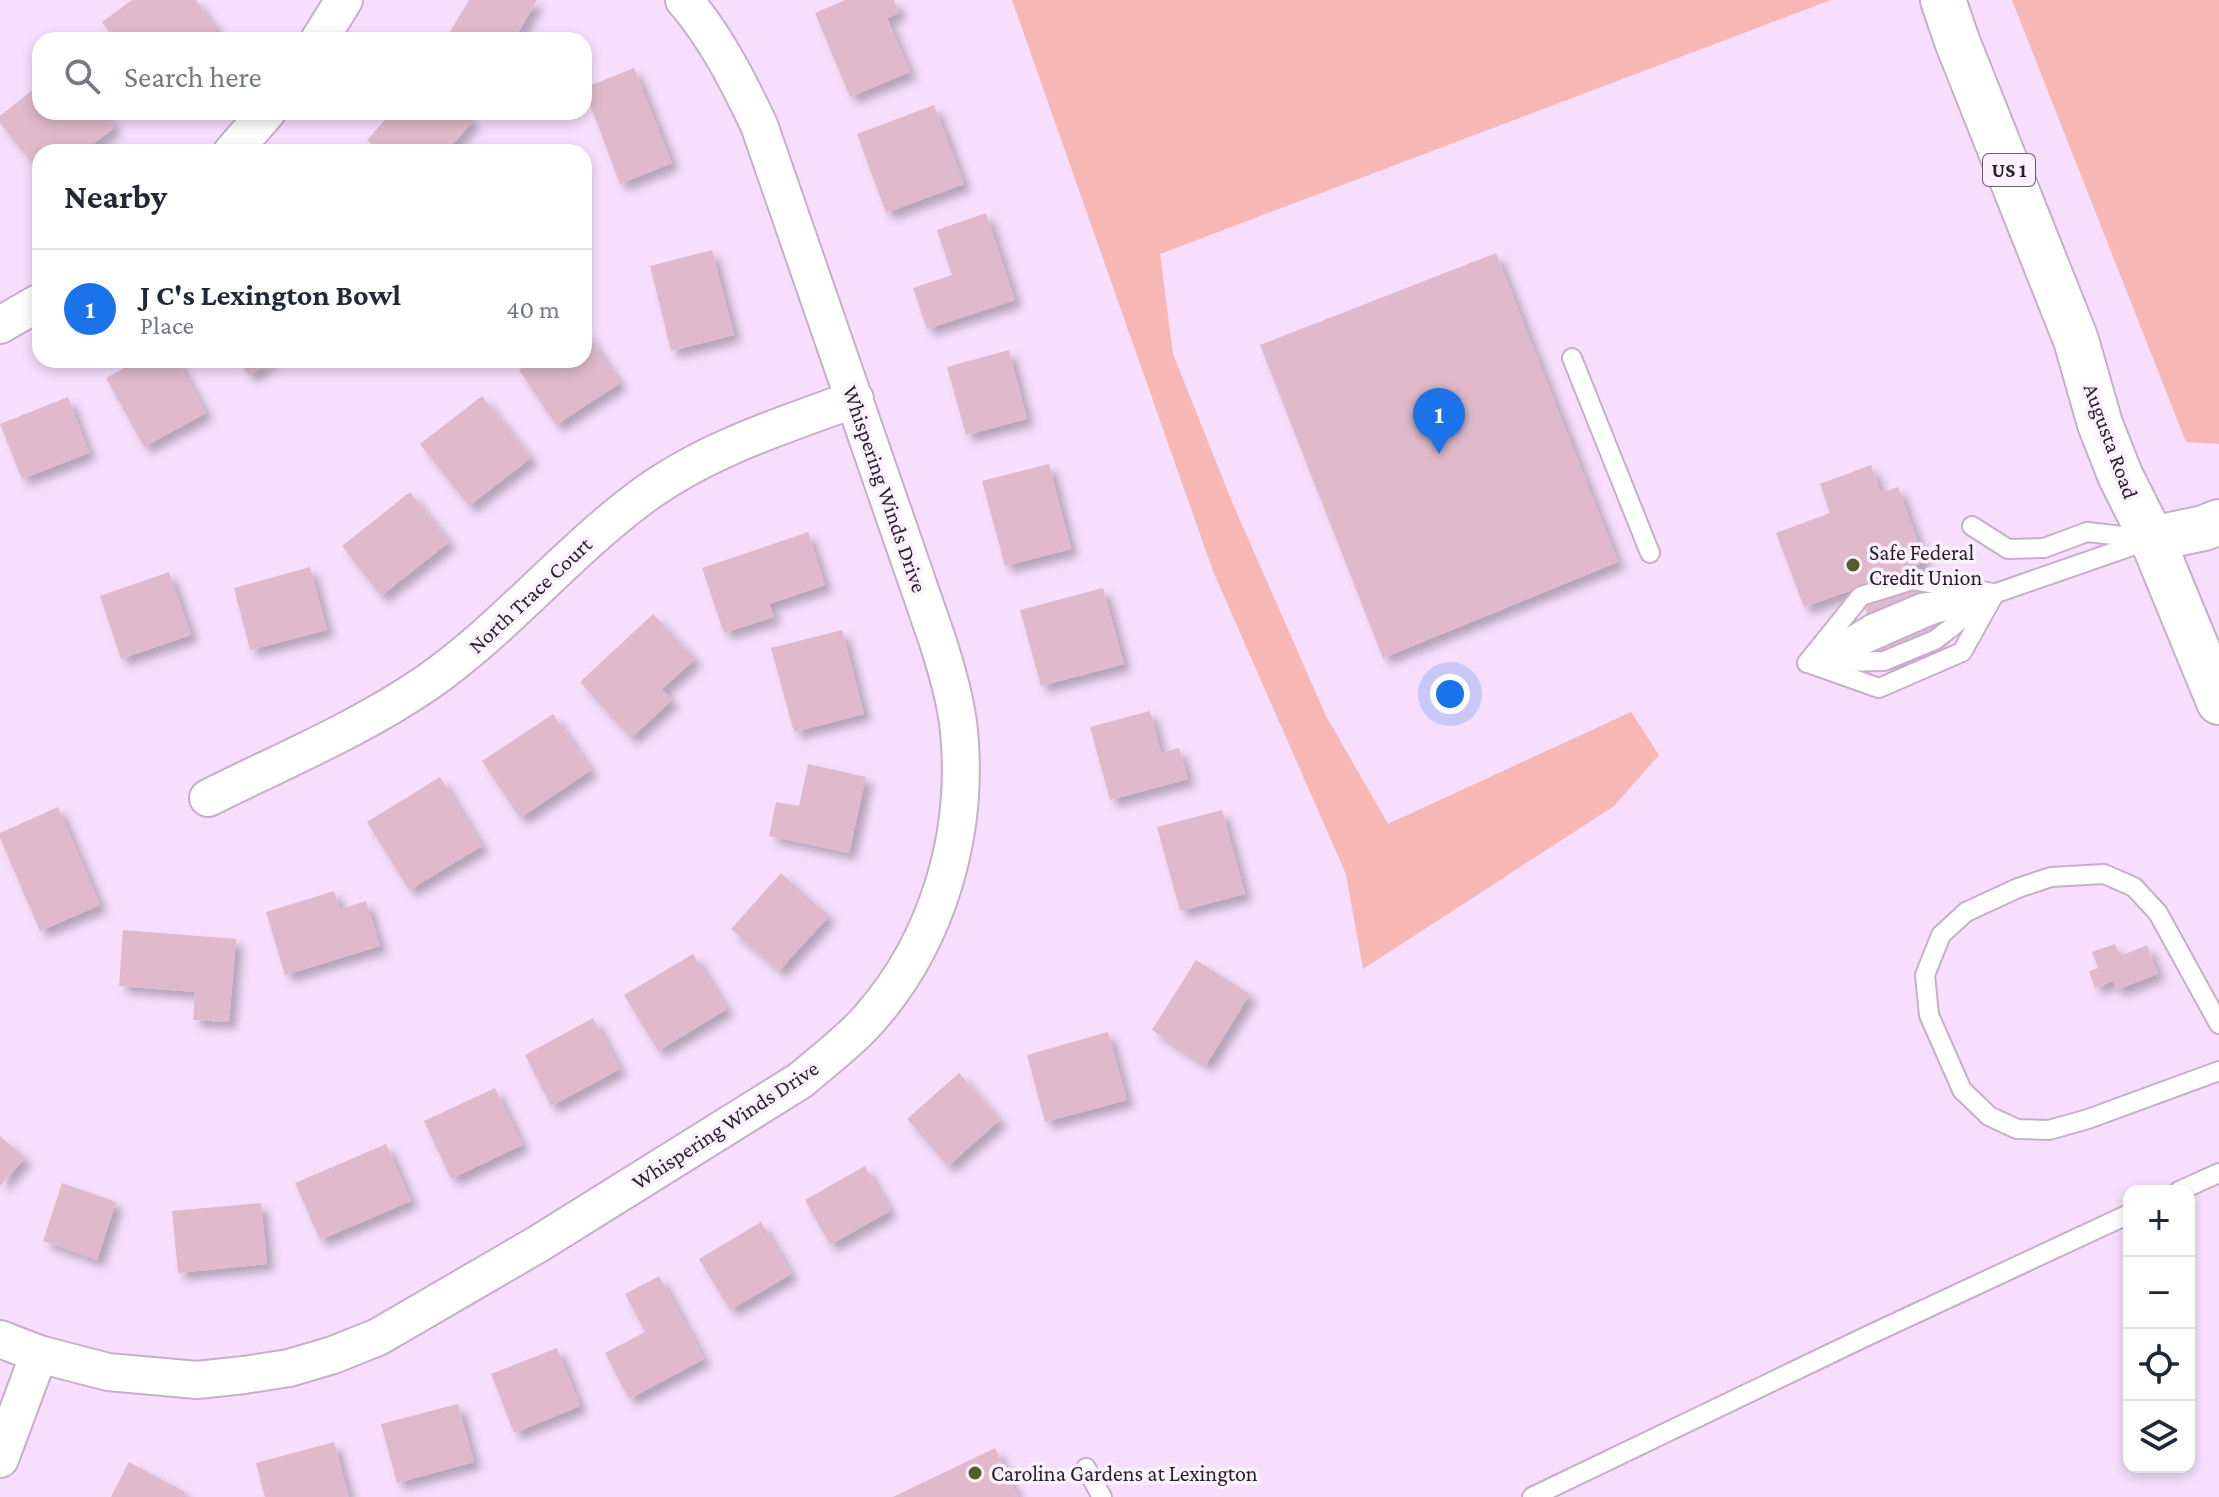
<!DOCTYPE html>
<html lang="en">
<head>
<meta charset="utf-8">
<style>
	body { margin:0; font-family:"Crimson Pro",serif; background:#f6f6f7; color:#1f2937 }
	.controls { position:absolute; right:24px; bottom:24px; display:grid; overflow:hidden; border-radius:16px; box-shadow:0 4px 12px #0003 }
	.controls button { width:72px; height:72px; display:grid; place-items:center; padding:0; border:0; border-bottom:2px solid #e0e1e3; background:#fff; color:#1f2937; font:40px sans-serif }
	.you { position:absolute; left:1450px; top:694px; width:28px; height:28px; margin:-20px; border:6px solid #fff; border-radius:50%; background:#1a73e8; box-shadow:0 0 0 12px #1a73e833 }
	.badge { display:grid; place-items:center; width:52px; height:52px; border-radius:50%; background:#1a73e8; color:#fff; font-size:26px; font-weight:700 }
	.pin { position:absolute; translate:-50% -66px; filter:drop-shadow(0 2px 4px #0008) }
	.pin::after { content:''; position:absolute; top:42px; width:28px; height:24px; background:inherit; clip-path:polygon(0 0,100% 0,50% 100%) }
	.list { margin:0; padding:0; list-style:none }
	h2 { display:flex; justify-content:space-between; align-items:center; height:104px; margin:0; padding:0 32px; font-size:34px }
	h2 small { font-size:26px; font-weight:400; color:#747a83 }
	.list li { display:grid; grid-template-columns:52px 1fr auto; gap:24px; align-items:center; box-sizing:border-box; height:120px; padding:0 32px; border-top:2px solid #e0e1e3 }
	.list b { display:block; font-size:30px; white-space:nowrap }
	.list p { margin:0; font-size:26px; white-space:nowrap; color:#747a83 }
	.list em { font-size:26px; font-style:normal; color:#747a83 }
	.icon { flex:none; width:44px; height:44px; fill:none; stroke:currentColor; stroke-width:2; stroke-linecap:round; stroke-linejoin:round }
	.map { position:relative; flex:none; width:2219px; height:1497px; overflow:hidden }
	.search { position:absolute; background:#fff; box-shadow:0 4px 12px #0003; left:32px; top:32px; width:560px; height:88px; display:flex; align-items:center; gap:20px; box-sizing:border-box; padding:0 28px; border-radius:24px; color:#747a83; font-size:30px }
	.panel { position:absolute; background:#fff; box-shadow:0 4px 12px #0003; left:32px; top:144px; width:560px; height:224px; border-radius:24px }
	.map>svg:first-child { display:block }
	.green { fill:#f7b7b5 }
	.building { fill:#e0baca; filter:url(#shadow) }
	.lines { fill:none; stroke-linecap:round; stroke-linejoin:round }
	.service-casing { stroke:#c7afcc; stroke-width:22 }
	.minor-casing { stroke:#c7afcc; stroke-width:40 }
	.tertiary-casing { stroke:#c7afcc; stroke-width:48 }
	.primary-casing { stroke:#c7afcc; stroke-width:48 }
	.service { stroke:#fff; stroke-width:18 }
	.minor { stroke:#fff; stroke-width:36 }
	.tertiary { stroke:#fff; stroke-width:44 }
	.primary { stroke:#fff; stroke-width:44 }
	.poi-dot { fill:#575c2a; stroke:#fbf1fd; stroke-width:3 }
	.labels { text-anchor:middle; dominant-baseline:central; stroke-width:7; stroke-linejoin:round; paint-order:stroke }
	.shield { fill:#fbf1fd; stroke:#675e69; stroke-width:2 }
	.shield-label { font-size:20px; font-weight:bold; fill:#281f2a }
	.street-label { font-size:22px; fill:#281f2a; stroke:#fbf1fd }
	.poi-label { font-size:22px; fill:#281f2a; stroke:#fbf1fd; text-anchor:start }
</style>
</head>
<body>
<div class="map">
<svg width="2219" height="1497" viewBox="0 0 2219 1497">
	<defs>
		<filter id="shadow"><feDropShadow dx="7" dy="7" stdDeviation="4" flood-color="#0004"/></filter>
	</defs>
	<rect width="100%" height="100%" fill="#f6defc"/>
	<path class="green" d="M1012,0H1831L1160,254L1173,354L1232,502L1326,716L1388,824L1631,712L1659,755L1614,806L1363,969L1346,874L1213,571Z
		M2012,0H2219V444L2186,442Z"/>
	<path class="building" d="M132,0H196L217,30L204,40H115L102,22Z
		M469,0H537L514,40H445Z
		M845,0H894L899,13L887,18L910,72L850,97L815,13Z
		M634,68L672,163L620,184L584,88Z
		M40,84V112H104L115,127L83,152H40V173L0,123V116Z
		M934,105L964,184L886,213L857,134Z
		M392,112H464L473,121L446,152H380L367,140Z
		M986,213L1015,300L927,329L913,288L952,275L937,230Z
		M712,250L734,335L671,351L650,266Z
		M1496,253L1618,562L1383,658L1260,345Z
		M584,329L620,383L556,425L519,370L534,360H584Z
		M1009,350L1027,419L966,435L947,367Z
		M139,360H177L206,413L144,447L106,378Z
		M239,360H273L249,376Z
		M482,396L531,458L469,506L420,444Z
		M68,397L89,453L22,479L0,424Z
		M1049,464L1071,549L1005,566L982,481Z
		M1871,465L1881,493L1898,487L1925,562L1909,568L1939,649L1887,668L1858,588L1804,607L1776,533L1830,513L1820,484Z
		M410,492L449,542L381,596L342,546Z
		M808,532L825,585L769,604L774,617L724,633L702,568Z
		M310,567L327,630L250,650L234,588Z
		M169,572L191,635L121,659L100,596Z
		M1103,588L1124,664L1041,686L1020,610Z
		M653,614L695,659L662,689L672,700L631,738L580,682Z
		M842,630L864,714L794,732L771,648Z
		M1150,711L1161,753L1179,748L1188,779L1110,800L1090,727Z
		M553,714L591,770L520,818L482,761Z
		M808,764L866,777L849,853L769,836L776,802L799,806Z
		M440,777L482,846L409,890L367,822Z
		M58,807L100,905L40,931L0,838V833Z
		M1222,810L1245,894L1180,911L1157,827Z
		M781,873L829,916L779,971L731,929Z
		M334,891L340,909L366,901L380,946L285,975L266,912Z
		M123,930L236,939L229,1022L193,1020L195,992L119,986Z
		M2115,944L2120,956L2147,945L2158,974L2116,990L2113,981L2095,988L2089,971L2098,968L2092,952Z
		M693,954L727,1009L658,1051L624,995Z
		M1196,960L1250,994L1206,1065L1152,1030Z
		M593,1018L620,1069L551,1106L525,1055Z
		M1108,1032L1127,1100L1045,1122L1027,1055Z
		M959,1073L1000,1120L948,1166L907,1119Z
		M495,1088L522,1145L451,1179L424,1121Z
		M0,1136L25,1158L0,1186Z
		M386,1144L411,1201L320,1240L295,1183Z
		M865,1166L890,1211L830,1245L805,1200Z
		M62,1183L116,1202L97,1260L43,1241Z
		M261,1203L267,1264L178,1273L172,1211Z
		M761,1222L791,1274L730,1310L699,1259Z
		M659,1276L704,1359L629,1399L605,1353L645,1332L625,1294Z
		M557,1348L580,1406L514,1433L491,1374Z
		M458,1404L474,1462L397,1483L381,1424Z
		M334,1442L349,1497H265L256,1463Z
		M995,1448L1018,1497H893Z
		M129,1462L185,1492L182,1497H111Z"/>
	<g class="lines">
		<g class="service-casing">
			<path id="service" d="M1572,358L1650,553
				M1972,526L2008,549L2044,548L2087,532L2149,539
				M1830,649L1871,624L1921,603L1957,598
				M1834,662L1884,661L1935,640L1984,602
				M1807,663L1843,654L1927,617L2152,539
				M1807,663L1861,596L1913,580L1993,593
				M1808,663L1879,688L1962,652L1995,593
				M2219,1024L2158,913L2134,887L2104,874L2051,877L2018,888L1966,912L1941,935L1925,975L1929,1015L1962,1090L1989,1116L2017,1129L2049,1130L2088,1119L2219,1071
				M2179,1191L2219,1173
				M1086,1468L1102,1497
				M1532,1497L1865,1337L2129,1214"/>
		</g>
		<g class="minor-casing">
			<path id="minor" d="M319,40L344,0
				M232,152L267,112
				M0,325L40,302
				M208,798C282,761 360,729 428,682C505,628 565,554 640,498C704,450 781,426 855,399
				M0,1339L39,1354L108,1372L197,1380L244,1375L289,1368L333,1355L378,1337L538,1244L801,1080C824,1060 849,1042 869,1019C938,941 969,834 959,731C956,701 947,671 938,642L759,125C738,81 716,37 684,0
				M0,1459L39,1354"/>
		</g>
		<g class="tertiary-casing">
			<path id="tertiary" d="M2152,539L2204,528L2219,522"/>
		</g>
		<g class="primary-casing">
			<path id="primary" d="M1943,0L1957,41L2076,340L2100,424L2120,475L2152,539L2219,702"/>
		</g>
		<use href="#service" class="service"/>
		<use href="#minor" class="minor"/>
		<use href="#tertiary" class="tertiary"/>
		<use href="#primary" class="primary"/>
	</g>
	<g class="poi-dot">
		<circle cx="1853" cy="565" r="8"/>
		<circle cx="975" cy="1473" r="8"/>
	</g>
	<g class="labels">
		<rect class="shield" x="1983" y="154" width="52" height="32" rx="6"/>
		<g class="shield-label">
			<text x="2009" y="170">US 1</text>
		</g>
		<g class="street-label">
			<text transform="translate(2111 441) rotate(70)">Augusta Road</text>
			<text transform="translate(885 489) rotate(71)">Whispering Winds Drive</text>
			<text transform="translate(530 595) rotate(-43)">North Trace Court</text>
			<text transform="translate(725 1125) rotate(-33)">Whispering Winds Drive</text>
		</g>
		<g class="poi-label">
			<text x="1869" y="552">Safe Federal<tspan x="1869" dy="25">Credit Union</tspan></text>
			<text x="991" y="1473">Carolina Gardens at Lexington</text>
		</g>
	</g>
</svg>
<div class="controls">
<button>+</button>
<button>−</button>
<button><svg class="icon" aria-label="locate" viewBox="0 0 24 24"><circle cx="12" cy="12" r="6"/><path d="M12 2v4M12 18v4M2 12h4M18 12h4"/></svg></button>
<button><svg class="icon" aria-label="layers" viewBox="0 0 24 24"><path d="M12 4l9 5-9 5-9-5zM3 14l9 5 9-5"/></svg></button>
</div>
<div class="you"></div>
<div class="pin badge" style="left:1439px;top:454px">1</div>
<div class="search"><svg class="icon" aria-label="search" viewBox="0 0 24 24"><circle cx="10" cy="10" r="6"/><path d="M15 15l6 6"/></svg>Search here</div>
<section class="panel">
<h2>Nearby<small></small></h2>
<ul class="list">
<li><span class="badge">1</span><div><b>J C's Lexington Bowl</b><p>Place</p></div><em>40 m</em></li>
</ul>
</section>
</div>
</body>
</html>
